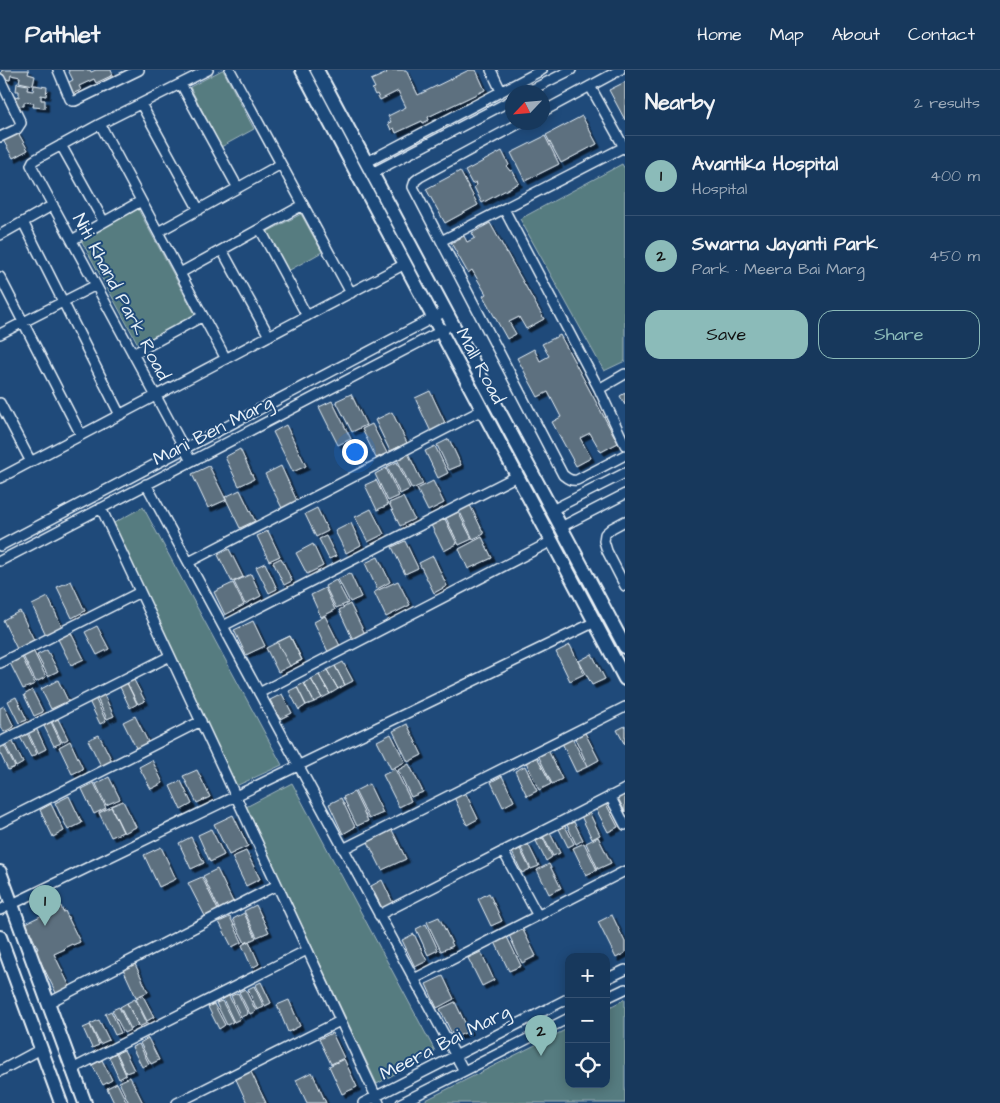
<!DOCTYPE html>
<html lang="en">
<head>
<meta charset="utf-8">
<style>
	body { margin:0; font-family:"Architects Daughter",sans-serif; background:#244365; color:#f1f3f6 }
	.controls { position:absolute; right:15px; bottom:15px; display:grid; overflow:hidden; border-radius:10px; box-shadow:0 2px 12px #0003 }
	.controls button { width:45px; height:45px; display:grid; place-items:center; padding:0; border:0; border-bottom:1px solid #365272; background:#17385c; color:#f1f3f6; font:25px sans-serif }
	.compass { position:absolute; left:505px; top:15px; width:45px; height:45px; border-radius:50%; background:#17385c; box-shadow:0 2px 12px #0003; rotate:244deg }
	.you { position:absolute; left:354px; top:381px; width:18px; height:18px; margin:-12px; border:4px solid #fff; border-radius:50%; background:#1a73e8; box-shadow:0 0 0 8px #1a73e833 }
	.badge { display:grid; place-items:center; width:32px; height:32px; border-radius:50%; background:#8bbbb9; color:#111; font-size:16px; font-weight:700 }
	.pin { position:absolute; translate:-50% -41px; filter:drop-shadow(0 1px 2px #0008) }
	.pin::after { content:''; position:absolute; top:26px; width:18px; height:15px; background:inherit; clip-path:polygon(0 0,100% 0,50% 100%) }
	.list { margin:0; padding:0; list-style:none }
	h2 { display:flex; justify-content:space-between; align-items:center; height:65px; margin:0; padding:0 20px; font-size:21px }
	h2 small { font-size:16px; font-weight:400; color:#9eacbb }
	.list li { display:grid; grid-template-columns:32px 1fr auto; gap:15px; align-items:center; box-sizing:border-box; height:80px; padding:0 20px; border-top:1px solid #365272 }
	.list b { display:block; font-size:19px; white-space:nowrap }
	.list p { margin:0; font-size:16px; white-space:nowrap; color:#9eacbb }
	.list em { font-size:16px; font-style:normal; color:#9eacbb }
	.actions { display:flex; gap:10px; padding:15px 20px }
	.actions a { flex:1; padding:11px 0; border:1px solid #8bbbb9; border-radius:15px; text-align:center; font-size:18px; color:#8bbbb9 }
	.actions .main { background:#8bbbb9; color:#111 }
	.icon { flex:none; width:28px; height:28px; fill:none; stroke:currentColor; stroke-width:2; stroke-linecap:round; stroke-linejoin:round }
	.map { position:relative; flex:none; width:625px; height:1033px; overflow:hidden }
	header { display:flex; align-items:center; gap:30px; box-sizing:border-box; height:70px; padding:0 25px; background:#17385c; border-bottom:1px solid #365272 }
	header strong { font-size:24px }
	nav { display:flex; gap:28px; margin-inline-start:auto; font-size:18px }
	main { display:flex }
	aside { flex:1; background:#17385c }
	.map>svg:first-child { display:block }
	.green { fill:#577b80; stroke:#a0b6bc }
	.building { fill:#5d707f; stroke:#e8f1f8; filter:url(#shadow) }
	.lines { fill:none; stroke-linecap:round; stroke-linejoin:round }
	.street-casing { stroke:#e8f1f8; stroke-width:12 }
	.secondary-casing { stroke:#e8f1f8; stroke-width:16 }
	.street { stroke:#1f4a7a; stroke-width:9 }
	.secondary { stroke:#1f4a7a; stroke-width:12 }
	.labels { text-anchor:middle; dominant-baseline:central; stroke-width:4; stroke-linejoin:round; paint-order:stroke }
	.street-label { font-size:19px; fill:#e8f1f8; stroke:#1f4a7a }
</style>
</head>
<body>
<header>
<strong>Pathlet</strong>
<nav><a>Home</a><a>Map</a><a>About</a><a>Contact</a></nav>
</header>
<main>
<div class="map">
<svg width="625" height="1033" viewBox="0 0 625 1033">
	<defs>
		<filter id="shadow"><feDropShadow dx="3.5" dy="3.5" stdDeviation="0" flood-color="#0009"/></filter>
	</defs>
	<rect width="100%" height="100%" fill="#1f4a7a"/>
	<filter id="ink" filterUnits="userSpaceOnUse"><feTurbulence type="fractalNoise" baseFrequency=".02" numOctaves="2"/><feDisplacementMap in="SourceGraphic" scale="10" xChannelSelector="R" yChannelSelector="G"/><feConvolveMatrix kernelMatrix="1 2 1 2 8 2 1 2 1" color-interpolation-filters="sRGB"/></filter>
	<g filter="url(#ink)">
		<path class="green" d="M222,0H223L254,59L221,77L190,17Z
			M622,94L625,99V291L604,301L520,149Z
			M138,139L196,246L139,276L81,170Z
			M301,144L322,182L288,201L267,162Z
			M143,437L282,695L236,716L112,454Z
			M292,713L435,981L377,1014L246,737Z
			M625,929V1033H420L569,958V1014H606V939Z"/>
		<path class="building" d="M2,0H29L28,4L35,6L33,15L19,12L20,7L11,5L10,10L0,8Z
			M68,0H90L91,2L96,0H111L113,5L96,13L94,9L79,16L81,20L72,24L67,13L73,10Z
			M385,0H406L418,25L469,0H476L485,20L428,47L429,50L423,53L422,51L396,63L394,58L391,60L388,53L391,52L388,46L406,37L398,21L380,30L377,24L375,25L372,19L375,18L371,10L387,3Z
			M625,12V50L609,20Z
			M17,13L28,15L27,20L33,21L34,15L47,17L46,26L41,25V30H45V38L33,37L34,33L24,32V36L14,35L15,26L19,27V21H16Z
			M582,46L597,74L561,93L546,65Z
			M17,61L28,80L13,88L3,70Z
			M545,66L559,94L525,111L511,83Z
			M502,81L509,95L507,97L510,101L512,100L519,113L482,133L474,117L477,115L476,112L472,114L465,101Z
			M460,101L478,135L445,153L426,119Z
			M490,153L544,249L526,259L519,247L509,252L516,264L507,269L483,226L486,224L472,200L468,203L451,173L464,166L467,172L475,168L472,163Z
			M560,265L618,373L601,382L590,363L580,368L591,388L576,396L552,352L561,347L548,322L538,327L517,288L534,279L540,291L549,286L542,274Z
			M430,321L446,355L431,362L415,328Z
			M625,323V335L620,326Z
			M351,324L366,355L352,362L336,331Z
			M332,331L351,369L338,375L319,337Z
			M392,342L407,373L390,381L375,350Z
			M372,354L387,383L376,388L362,359Z
			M286,355L306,396L293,402L273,362Z
			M449,369L461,395L449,400L437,375Z
			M435,376L448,403L438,408L425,381Z
			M240,379L254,409L239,416L225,387Z
			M408,383L423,414L412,419L397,389Z
			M397,392L410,419L400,424L387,397Z
			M209,396L226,430L208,438L192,404Z
			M281,396L297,431L282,438L265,404Z
			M386,398L399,426L388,431L375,404Z
			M376,410L388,435L377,440L365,415Z
			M433,411L444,433L428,441L417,419Z
			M240,420L255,451L240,458L225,427Z
			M403,427L414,449L400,456L389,433Z
			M470,435L484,464L473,469L459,440Z
			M317,438L328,461L316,467L305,444Z
			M371,439L384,464L368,472L355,447Z
			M458,442L472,469L459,475L446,448Z
			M445,449L457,474L444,481L431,455Z
			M351,453L361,475L346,483L335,461Z
			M268,461L280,486L269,491L257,466Z
			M326,466L336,486L329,489L319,469Z
			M482,467L492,488L468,499L459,479Z
			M405,471L418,498L405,504L392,477Z
			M313,474L323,496L307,504L296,483Z
			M229,479L243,507L232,512L218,485Z
			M433,486L447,516L434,523L419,493Z
			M378,487L390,512L377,519L365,493Z
			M281,488L292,511L284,515L273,492Z
			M265,493L277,519L269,523L256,497Z
			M350,503L361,527L350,532L338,509Z
			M251,504L261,526L245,534L234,512Z
			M336,510L348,533L336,538L325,516Z
			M71,511L85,541L72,548L57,517Z
			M398,511L410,535L386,547L374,522Z
			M233,513L244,535L225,545L214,522Z
			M325,518L335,540L321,547L311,525Z
			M48,527L62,557L46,565L32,535Z
			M350,534L365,564L353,570L339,540Z
			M20,541L34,570L17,579L3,550Z
			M325,546L341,578L329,584L314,552Z
			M253,551L265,576L246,585L234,560Z
			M97,556L109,579L97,585L85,562Z
			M70,561L84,589L71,595L57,567Z
			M290,566L302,590L278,602L266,578Z
			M290,566L302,590L290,596L277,572Z
			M570,575L584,604L570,611L556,582Z
			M32,578L46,607L36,612L22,584Z
			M47,580L58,601L48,606L37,585Z
			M592,584L605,609L592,615L579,591Z
			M21,585L35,614L23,619L9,591Z
			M343,592L353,611L345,615L335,596Z
			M335,596L345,615L338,619L327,600Z
			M327,600L338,619L330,624L319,605Z
			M319,605L330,624L322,628L311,609Z
			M311,609L322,628L314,632L304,613Z
			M58,610L68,631L51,639L41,619Z
			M134,610L145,631L138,634L127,613Z
			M127,613L137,634L130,638L120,617Z
			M304,613L314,632L306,635L297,617Z
			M297,617L306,635L299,640L289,621Z
			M32,620L43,642L34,646L24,625Z
			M282,624L292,643L280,649L270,630Z
			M104,625L114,646L107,649L97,628Z
			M16,627L27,650L19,653L8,631Z
			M95,628L106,651L100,654L89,631Z
			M4,636L14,657L4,662L0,654V638Z
			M135,646L149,674L137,680L123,652Z
			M58,649L68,669L62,672L52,652Z
			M51,652L61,673L54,676L44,656Z
			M407,654L422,685L408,692L393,661Z
			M625,656V675L617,660Z
			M36,658L46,679L38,683L28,662Z
			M584,661L599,690L588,696L574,666Z
			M27,663L37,684L31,687L20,667Z
			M391,664L405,692L391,699L377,671Z
			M99,665L113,693L102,698L88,670Z
			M572,668L587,697L576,702L562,673Z
			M12,670L23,693L16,697L5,674Z
			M70,671L83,699L72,704L59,677Z
			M4,675L15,697L8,700L0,683V677Z
			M548,680L562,709L552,714L538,685Z
			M537,687L551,714L539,720L526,692Z
			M152,690L163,713L151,719L139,697Z
			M409,694L423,722L411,727L398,700Z
			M525,696L537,721L527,726L515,701Z
			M395,699L411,731L399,737L383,705Z
			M197,700L210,727L197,733L183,706Z
			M502,706L514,731L503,737L491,712Z
			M109,707L120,729L106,735L96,714Z
			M181,711L192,734L181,740L170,716Z
			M94,713L106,738L94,744L82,719Z
			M369,714L383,743L369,749L355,721Z
			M354,722L368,751L357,756L343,727Z
			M465,722L478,749L467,755L454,727Z
			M625,724V742L618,728Z
			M69,726L82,753L68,760L55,733Z
			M341,728L355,757L343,764L329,734Z
			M123,731L136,757L124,763L111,736Z
			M605,732L618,757L608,762L595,737Z
			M51,734L64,761L53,767L40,740Z
			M111,737L123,762L111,767L99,743Z
			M589,742L600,765L592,769L581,746Z
			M233,745L248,776L229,785L214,754Z
			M574,752L583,770L576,774L567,755Z
			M565,756L574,774L568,777L559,759Z
			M211,759L224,785L210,792L198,765Z
			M392,760L406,789L382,800L368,772Z
			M550,763L560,783L553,786L543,766Z
			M191,767L204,793L191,799L179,773Z
			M598,767L611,793L598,799L586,773Z
			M543,768L552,787L546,791L536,771Z
			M584,773L597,800L586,805L573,778Z
			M528,774L539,796L531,799L521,778Z
			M161,777L176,809L159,817L144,785Z
			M520,779L530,799L522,803L512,782Z
			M246,781L260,809L246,816L232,787Z
			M549,794L561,818L549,824L537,800Z
			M217,799L233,832L219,839L203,806Z
			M202,807L218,840L205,846L188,813Z
			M382,810L393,833L382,838L371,816Z
			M489,823L502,851L491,856L478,829Z
			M256,835L269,862L257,867L244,841Z
			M61,836L63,842L65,841L80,872L73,875L72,874L64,878L65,879L54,884L71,919L57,925L35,880L38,879L26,853Z
			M244,843L256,868L245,873L233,849Z
			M612,845L625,872V883L616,888L598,852Z
			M230,847L242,872L232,877L219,852Z
			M439,847L453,876L441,881L427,852Z
			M426,854L438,880L428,885L416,859Z
			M522,858L536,886L522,893L509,865Z
			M414,864L427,891L415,897L402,870Z
			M507,867L521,896L509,901L495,872Z
			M249,871L259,894L252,898L242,875Z
			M481,882L494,910L482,916L468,888Z
			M135,894L148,922L136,927L123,899Z
			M443,906L454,929L437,938L426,914Z
			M261,912L271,933L265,936L255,915Z
			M254,916L264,937L257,940L248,919Z
			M245,919L256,941L250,944L239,922Z
			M238,923L248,944L241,947L231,926Z
			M143,926L154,947L147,951L136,929Z
			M229,926L240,949L234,952L223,929Z
			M135,929L147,953L139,957L127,933Z
			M289,930L300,956L288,962L277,935Z
			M222,931L233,952L227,955L216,933Z
			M455,932L469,961L454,968L440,939Z
			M127,933L138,955L131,959L120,937Z
			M214,934L225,955L219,959L208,937Z
			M119,937L130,960L124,963L112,940Z
			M111,941L121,963L115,965L105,944Z
			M99,950L109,970L100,974L90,954Z
			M90,955L99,975L92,978L83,958Z
			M332,963L344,988L331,994L319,969Z
			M148,968L159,990L151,994L140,973Z
			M139,974L149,994L142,997L132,977Z
			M124,980L134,1000L126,1003L117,983Z
			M116,983L126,1005L119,1009L109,987Z
			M344,989L357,1017L342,1024L329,996Z
			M102,990L112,1010L103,1015L92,995Z
			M249,998L266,1033H247L234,1005Z
			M312,1002L326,1033H307L296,1010Z
			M130,1007L143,1033H129L119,1012Z
			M117,1013L127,1033H114L107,1018Z"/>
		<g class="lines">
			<g class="street-casing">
				<path id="street" d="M58,0L70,29L72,31H75L139,0
					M230,0L351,223
					M491,0L501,21
					M0,9L21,53L17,59L0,67
					M181,14L238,118
					M590,16L625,79
					M527,22L571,0
					M141,34L199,140
					M542,42L620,0
					M522,52L420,107L415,111L413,117L563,405C568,409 571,411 577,410L625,385
					M100,54L226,289
					M61,75L104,152
					M367,92L542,0
					M372,103L512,30
					M504,139L599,319L625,304
					M23,152L120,345
					M260,159L307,246
					M158,162L281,94
					M0,165L53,135
					M72,170L141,131
					M441,171L624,77
					M222,180L269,266
					M180,203L303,135
					M0,207L81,365
					M0,264L96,215
					M133,284L203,246
					M599,319L625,375
					M0,333L31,392
					M191,391L31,95L33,91L36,89L100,54L208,0
					M0,408L405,194
					M146,414L464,1001
					M101,438L379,1033
					M552,440L625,403
					M625,451L612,458L605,464L604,471L607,481L625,516
					M561,457L625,424
					M0,476L446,241
					M0,491L445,259
					M189,492L482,340
					M223,556L517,406
					M0,593L140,522
					M259,623L552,471
					M0,672L170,586
					M610,726L625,755
					M0,753L201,651
					M343,779L625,637
					M503,781L538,846
					M0,840L595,552
					M379,845L625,719
					M414,909L625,801
					M606,909L625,900
					M606,928L625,919
					M48,933L277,815
					M72,999L307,880
					M0,1001L41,979
					M177,1033L340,951
					M363,1033L569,928
					M401,1033L569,948"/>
			</g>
			<g class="secondary-casing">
				<path id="secondary" d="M302,0L625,609
					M317,0L625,577
					M0,802L85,1033
					M0,867L61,1033"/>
			</g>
			<use href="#street" class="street"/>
			<use href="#secondary" class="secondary"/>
		</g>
	</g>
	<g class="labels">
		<g class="street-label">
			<text transform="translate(121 227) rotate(62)">Niti Khand Park Road</text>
			<text transform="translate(480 296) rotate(62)">Mall Road</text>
			<text transform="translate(213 361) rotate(-27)">Mani Ben Marg</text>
			<text transform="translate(445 973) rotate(-27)">Meera Bai Marg</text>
		</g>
	</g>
</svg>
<div class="controls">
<button>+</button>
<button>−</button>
<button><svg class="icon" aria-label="locate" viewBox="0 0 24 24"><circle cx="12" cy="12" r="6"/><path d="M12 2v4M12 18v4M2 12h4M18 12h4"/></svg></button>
</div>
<svg class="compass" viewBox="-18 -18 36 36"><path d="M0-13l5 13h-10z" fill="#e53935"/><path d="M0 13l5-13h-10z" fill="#9eacbb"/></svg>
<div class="you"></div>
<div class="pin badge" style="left:45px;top:856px">1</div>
<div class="pin badge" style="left:541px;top:986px">2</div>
</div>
<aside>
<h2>Nearby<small>2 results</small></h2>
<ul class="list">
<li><span class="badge">1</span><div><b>Avantika Hospital</b><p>Hospital</p></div><em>400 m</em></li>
<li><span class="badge">2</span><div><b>Swarna Jayanti Park</b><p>Park · Meera Bai Marg</p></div><em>450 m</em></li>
</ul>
<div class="actions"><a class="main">Save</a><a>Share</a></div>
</aside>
</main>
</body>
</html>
